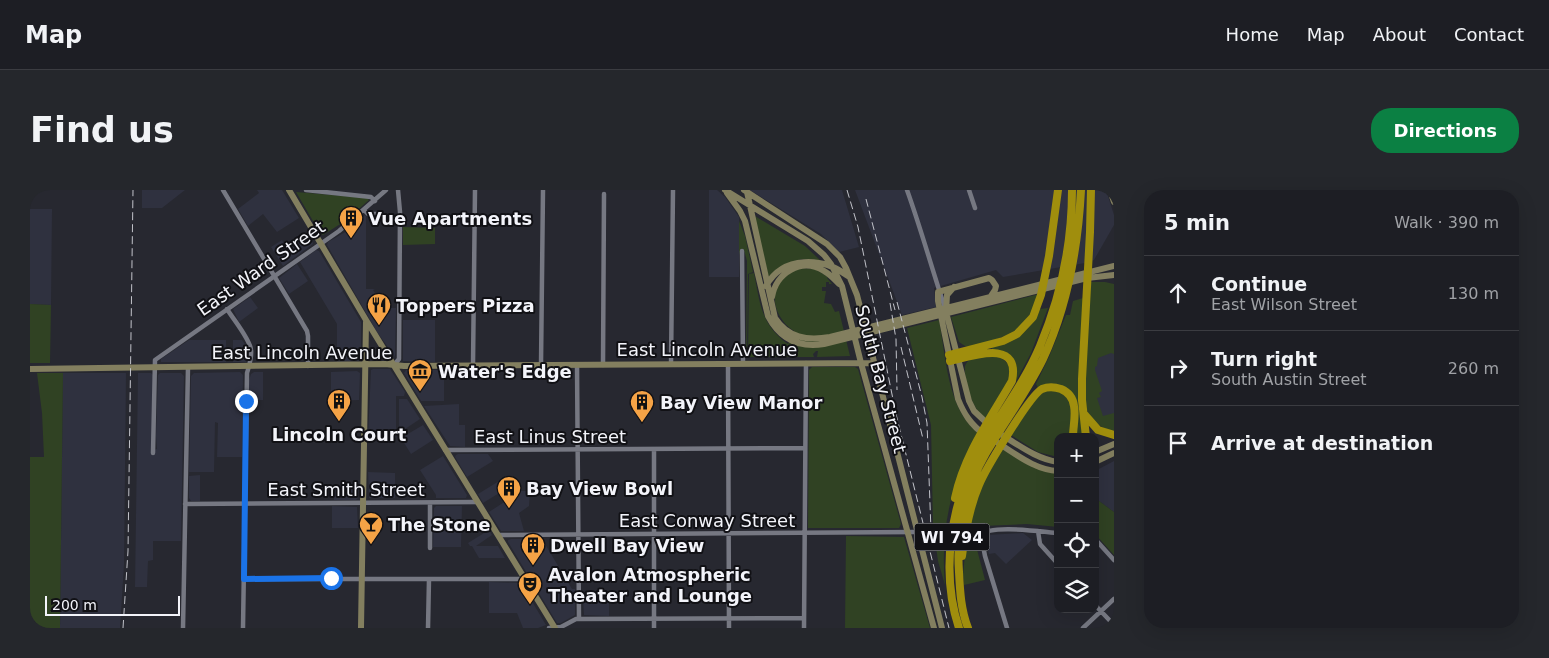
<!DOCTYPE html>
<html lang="en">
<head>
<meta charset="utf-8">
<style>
	body { margin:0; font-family:"DejaVu Sans",sans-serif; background:#25272c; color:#f1f3f6 }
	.controls { position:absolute; right:15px; bottom:15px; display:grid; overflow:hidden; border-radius:10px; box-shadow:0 5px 20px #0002 }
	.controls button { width:45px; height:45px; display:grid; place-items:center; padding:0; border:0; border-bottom:1px solid #3b3c41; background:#1d1e24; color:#f1f3f6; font:25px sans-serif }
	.scale { position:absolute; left:15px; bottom:12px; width:135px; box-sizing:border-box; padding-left:5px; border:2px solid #f3f4fa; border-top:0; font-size:14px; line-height:18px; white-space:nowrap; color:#f3f4fa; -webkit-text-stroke:4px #111115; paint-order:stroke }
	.stop { position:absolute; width:15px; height:15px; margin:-11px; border:4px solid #1a73e8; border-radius:50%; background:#fff }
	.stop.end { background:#1a73e8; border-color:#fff; box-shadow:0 1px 5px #0008 }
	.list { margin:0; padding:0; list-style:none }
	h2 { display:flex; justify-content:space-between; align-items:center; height:65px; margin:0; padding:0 20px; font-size:21px }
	h2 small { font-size:16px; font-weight:400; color:#a0a2a6 }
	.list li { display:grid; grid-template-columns:32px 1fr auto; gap:15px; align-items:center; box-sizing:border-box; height:75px; padding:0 20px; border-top:1px solid #3b3c41 }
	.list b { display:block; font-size:19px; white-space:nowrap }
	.list p { margin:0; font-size:16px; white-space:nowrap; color:#a0a2a6 }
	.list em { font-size:16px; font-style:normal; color:#a0a2a6 }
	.icon { flex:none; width:28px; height:28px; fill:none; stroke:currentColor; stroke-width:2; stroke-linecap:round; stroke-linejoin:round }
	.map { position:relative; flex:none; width:1084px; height:438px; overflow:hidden; border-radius:20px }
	header { display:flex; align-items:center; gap:30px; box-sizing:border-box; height:70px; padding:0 25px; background:#1d1e24; border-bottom:1px solid #3b3c41 }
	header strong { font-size:24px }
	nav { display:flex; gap:28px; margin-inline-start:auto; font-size:18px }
	.intro { display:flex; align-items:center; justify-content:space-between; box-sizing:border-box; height:120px; padding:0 30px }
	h1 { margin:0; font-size:35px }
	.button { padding:12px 22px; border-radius:20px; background:#0b8043; color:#fff; font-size:18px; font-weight:700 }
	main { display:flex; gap:30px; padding:0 30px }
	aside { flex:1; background:#1d1e24; border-radius:20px; box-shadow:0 5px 20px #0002 }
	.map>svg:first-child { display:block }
	.built { fill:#2f313f }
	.green { fill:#304223 }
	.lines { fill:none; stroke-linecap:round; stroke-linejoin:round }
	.street { stroke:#767882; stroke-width:4.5 }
	.secondary { stroke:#837f5f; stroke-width:6 }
	.highway { stroke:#a08e0d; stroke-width:8 }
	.rail { stroke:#c2c3ca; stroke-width:1; stroke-dasharray:8 4; stroke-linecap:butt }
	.route { stroke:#1a73e8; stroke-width:6 }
	.labels { text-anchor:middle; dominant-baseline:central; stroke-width:4; stroke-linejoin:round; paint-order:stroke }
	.shield { fill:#111115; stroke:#afb0b5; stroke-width:1 }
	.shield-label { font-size:16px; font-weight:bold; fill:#f3f4fa }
	.poi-label { font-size:18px; font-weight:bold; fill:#f3f4fa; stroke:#111115; text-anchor:start }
	.street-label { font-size:18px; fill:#f3f4fa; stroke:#111115 }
</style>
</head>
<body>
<header>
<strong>Map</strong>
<nav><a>Home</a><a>Map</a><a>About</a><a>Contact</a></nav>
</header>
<div class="intro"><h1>Find us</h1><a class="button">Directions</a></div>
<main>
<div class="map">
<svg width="1084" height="438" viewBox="0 0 1084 438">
	<rect width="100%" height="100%" fill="#272830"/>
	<path class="built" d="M112,0H155L132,18H112Z
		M227,0H252L269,28L247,42L233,24L218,36L208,19L229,3Z
		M679,0H687L695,7L709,27V87H679Z
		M720,0H812L829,57L809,62L791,44Z
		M825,0H1076L1084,25V35L1064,70L1055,73L973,87L966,80L904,98L906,117L872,125Z
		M0,19H22L21,115L0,114Z
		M335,25L336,26V99H345L343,100L347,106L345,107L352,118H366L365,167L347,142L297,55L298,52L317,41Z
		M280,46L283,54L253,76L241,57L252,50L259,60Z
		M286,60L289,61L331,132V168L329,171L307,172V134L270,72Z
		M267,74L278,91L259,104L249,88Z
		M220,107L228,118L209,132L203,119Z
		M373,130H405V172L373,171Z
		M1070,146L1084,162V235L1066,224L1064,176Z
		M159,150H196V172H131V169Z
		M203,150H212L217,157L218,162L216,172H203Z
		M343,179H360L375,202L374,206H366V248L338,247L341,180Z
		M376,180H414V211H391L374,183Z
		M327,181L330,183L329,210L301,211V182Z
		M224,182H233V210H219V190L221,184Z
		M33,183H96L94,375L90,438H30Z
		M108,183H121L123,185L122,260L127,259L126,246L128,185L130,183H151L154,186L151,351H123V370L118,371L117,397H105Z
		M164,183L210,182L213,185L212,267H187L188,233L185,232L184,282H159L161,186Z
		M369,209H377L390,229L369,243Z
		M429,214V235H435V257L420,256L394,216Z
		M393,235L403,250L381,264L371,248Z
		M428,264H458L463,271L437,287L425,267L426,265Z
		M413,266L437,305L436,308H406V305L390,280Z
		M1084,271V322L1065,308V281Z
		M338,282L365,283V308H339Z
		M170,285V311H161L159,308V286Z
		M474,288L479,297L453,313L448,304Z
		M304,296H329L328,308L326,310H304Z
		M491,301H500L499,316L489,323L494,341H471L459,322Z
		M302,316L327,317L328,338H302Z
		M406,316H432L431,357H403L404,318Z
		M459,340L462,345L446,356H468L475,368H449L442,356H440L438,353Z
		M993,343L1002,350L976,374L965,363L959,364L955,348L956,345Z
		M481,349H512L542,399H545V425L531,433H527L478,352V350Z
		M459,392L491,393L516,435L508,438H493L487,423H459Z
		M553,411H579V426L554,425Z"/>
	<path class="green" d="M266,2L337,8L339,10L315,31L293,45L290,43Z
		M723,25L775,56L791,71C766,65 757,74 739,88Z
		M709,31L715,46L723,82L718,84L717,166H716L717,71L714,60H710L709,65Z
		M373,37L405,38V54L373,55Z
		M770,78L785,79L798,87L797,88L802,94H799V92H796V97H792V101H796L794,113L801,114L805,122L809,121L820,166L787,167L788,161H786L783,164L784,167H718L719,84L724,83C730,113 731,135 758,154L764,141C745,129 736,101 756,85C760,82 766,80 770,78Z
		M1061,92H1075L1084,94V164L1081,163L1068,168L1067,176L1065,177V180L1072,201L1069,203L1071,207L1067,208L1073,226L1084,223V242C1074,239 1065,234 1059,225C1049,207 1059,117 1061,92Z
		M1009,104C1007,110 1005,118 1002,123C988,146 964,150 941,156H935L929,152L921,127Z
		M1053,108L1048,209L1053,247H1046L1042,204L1008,198L1006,194L1019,167L1036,125H1040L1043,111Z
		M0,114L21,115L20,173H0Z
		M1018,118L1001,163L985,193V178L962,159V157L973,154L1010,119Z
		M909,130C916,167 917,218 948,243C921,293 910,338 915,395L908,371L903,335L901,235L877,138Z
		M967,165C971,168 976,171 979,176C985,190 964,218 956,230C942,218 934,194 935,176C940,164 955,166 967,165Z
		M782,177H825L828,179L871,334L869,338H778L779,180Z
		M7,183H33L30,438H0V267H14L12,223Z
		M1017,200L1030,201L1039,210L1042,219L1040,247H1028V267L1008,262L981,245L1006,208Z
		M972,259L1028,283V337L997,334L952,336L945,342L944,348L955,390L934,395L933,384L937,346L952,293Z
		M1065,308L1084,322V365L1065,344Z
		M816,346L874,347L900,438H815Z"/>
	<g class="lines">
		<path class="street" d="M193,0L277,141L278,146V176
			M276,0L341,7L345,11
			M877,0C891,39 902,79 915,118
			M939,0L945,18
			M334,20L338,24H348
			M712,61L713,174
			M197,119C203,129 220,149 221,160C222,168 219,176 217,183L213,438
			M641,174L643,0
			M698,174L699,438
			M364,175L369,169L370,22L368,0
			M443,175L445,0
			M511,175L513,0
			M547,175L549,429
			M573,175L574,4
			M624,259V438
			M415,260L775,258
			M123,263L125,170L309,41L356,0
			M155,314L447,312
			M1008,341L1010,354L1028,374
			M468,345L887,342
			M1065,349L1084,370
			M400,358V313
			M214,389H495
			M1065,415L1084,435
			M153,438L158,177
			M398,438L399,389
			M519,438L531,437L546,429L774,428
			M774,438L776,173
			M977,438L955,366L951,345C960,334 1013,342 1028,343
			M1053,438L1084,409"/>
		<path class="secondary" d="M259,0L336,130L525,438
			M695,0L778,51L794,65L801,74L812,96L831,173L904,438
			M714,0L797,54L810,67L816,78L827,105L912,438
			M1080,0L1084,12
			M717,2L745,128C758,148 777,151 800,147L1084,76
			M697,3L710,21L715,31L738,126C750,149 769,158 794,154L1057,88L1084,85
			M736,96C753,65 793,67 818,86
			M924,97L917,105L916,122L939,211L944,221L960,236
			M742,107C746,83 771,67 794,81C800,84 804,89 809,94
			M0,179L355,174L374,176L844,173
			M955,245C941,235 934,224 928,209L908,111V102L959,88L962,90L966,96L965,100L961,106
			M972,245C990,256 1007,269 1028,272
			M968,253C986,264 1005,280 1028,281
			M1065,262L1084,254
			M1065,272L1084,263
			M331,438L336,132"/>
		<path class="highway" d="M919,165L973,151L987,144L1003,127L1011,105L1019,66L1028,0
			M920,171C942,166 991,148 982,191C960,229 934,265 925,308
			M1054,224L1068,240L1084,245
			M1056,247L1052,210V189L1060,42L1061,0
			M932,366C935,342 939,318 949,295C955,280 1000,205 1012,199C1017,197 1025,197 1031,199C1038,202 1043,208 1044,216C1046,226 1043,237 1043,247
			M929,438C910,381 921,313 949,261C969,225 994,194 1010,156C1031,106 1042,53 1042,0
			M938,438C931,420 930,402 929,382C926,341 935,299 956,263C975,231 997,202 1013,169C1038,115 1048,58 1051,0"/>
		<path class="rail" d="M817,0L828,37L866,224L919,438
			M836,9L865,120
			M867,112L892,207L897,233L901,341
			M860,113L866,149L867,200
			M871,157L893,249
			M93,438L98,361L103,0"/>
	</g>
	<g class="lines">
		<path class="route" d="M216,211L214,389L301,388"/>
	</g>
	<defs>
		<g id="building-pin" transform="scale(1.25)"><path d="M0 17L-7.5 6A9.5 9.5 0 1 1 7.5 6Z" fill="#f5a346" stroke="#111115"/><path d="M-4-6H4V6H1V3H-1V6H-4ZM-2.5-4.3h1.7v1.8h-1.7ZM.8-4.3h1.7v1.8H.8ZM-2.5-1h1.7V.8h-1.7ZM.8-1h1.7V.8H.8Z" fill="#111"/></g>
		<g id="restaurant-pin" transform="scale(1.25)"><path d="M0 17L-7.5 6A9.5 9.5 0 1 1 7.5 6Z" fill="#f5a346" stroke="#111115"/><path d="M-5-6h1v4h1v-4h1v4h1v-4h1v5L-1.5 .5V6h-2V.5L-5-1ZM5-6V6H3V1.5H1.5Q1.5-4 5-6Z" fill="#111"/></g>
		<g id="museum-pin" transform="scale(1.25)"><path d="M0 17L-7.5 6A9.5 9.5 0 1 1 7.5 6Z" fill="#f5a346" stroke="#111115"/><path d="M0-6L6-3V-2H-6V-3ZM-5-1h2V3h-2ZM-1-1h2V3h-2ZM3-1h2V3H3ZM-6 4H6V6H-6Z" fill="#111"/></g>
		<g id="bar-pin" transform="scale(1.25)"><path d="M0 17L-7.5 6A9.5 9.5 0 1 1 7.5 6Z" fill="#f5a346" stroke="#111115"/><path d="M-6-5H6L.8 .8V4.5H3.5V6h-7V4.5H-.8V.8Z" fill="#111"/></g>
		<g id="theatre-pin" transform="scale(1.25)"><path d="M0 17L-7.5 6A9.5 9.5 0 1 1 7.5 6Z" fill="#f5a346" stroke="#111115"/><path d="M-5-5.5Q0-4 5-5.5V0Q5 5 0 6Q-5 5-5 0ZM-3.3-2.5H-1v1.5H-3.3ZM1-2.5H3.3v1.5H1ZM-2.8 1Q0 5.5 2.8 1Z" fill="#111"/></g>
	</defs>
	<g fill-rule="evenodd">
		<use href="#building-pin" x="321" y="28"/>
		<use href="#restaurant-pin" x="349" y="115"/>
		<use href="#museum-pin" x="390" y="181"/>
		<use href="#building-pin" x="309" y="211"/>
		<use href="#building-pin" x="612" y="212"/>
		<use href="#building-pin" x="479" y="298"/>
		<use href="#bar-pin" x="341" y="334"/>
		<use href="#building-pin" x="503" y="355"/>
		<use href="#theatre-pin" x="500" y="394"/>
	</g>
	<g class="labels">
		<rect class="shield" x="884.5" y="333.5" width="75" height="27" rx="4"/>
		<g class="shield-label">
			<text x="922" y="347">WI 794</text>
		</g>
		<g class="poi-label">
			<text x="338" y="28">Vue Apartments</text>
			<text x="366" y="115">Toppers Pizza</text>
			<text x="408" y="181">Water's Edge</text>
			<text x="630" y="212">Bay View Manor</text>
			<text x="309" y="244" text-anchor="middle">Lincoln Court</text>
			<text x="496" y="298">Bay View Bowl</text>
			<text x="358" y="334">The Stone</text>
			<text x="520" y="355">Dwell Bay View</text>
			<text x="518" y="384">Avalon Atmospheric<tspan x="518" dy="21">Theater and Lounge</tspan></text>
		</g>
		<g class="street-label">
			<text transform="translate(231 78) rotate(-35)">East Ward Street</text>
			<text x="677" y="159">East Lincoln Avenue</text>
			<text x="272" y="162">East Lincoln Avenue</text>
			<text transform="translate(851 189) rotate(75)">South Bay Street</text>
			<text x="520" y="246">East Linus Street</text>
			<text x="316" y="299">East Smith Street</text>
			<text x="677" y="330">East Conway Street</text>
		</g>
	</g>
</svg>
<div class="controls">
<button>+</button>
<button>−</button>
<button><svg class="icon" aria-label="locate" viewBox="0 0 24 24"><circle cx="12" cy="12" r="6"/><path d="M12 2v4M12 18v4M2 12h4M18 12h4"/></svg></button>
<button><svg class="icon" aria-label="layers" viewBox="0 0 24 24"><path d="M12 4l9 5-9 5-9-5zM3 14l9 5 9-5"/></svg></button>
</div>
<div class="scale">200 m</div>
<div class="stop" style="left:301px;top:388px"></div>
<div class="stop end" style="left:216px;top:211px"></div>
</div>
<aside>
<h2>5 min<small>Walk · 390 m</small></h2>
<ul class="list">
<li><svg class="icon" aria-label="ahead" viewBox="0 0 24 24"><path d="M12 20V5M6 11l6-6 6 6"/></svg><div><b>Continue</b><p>East Wilson Street</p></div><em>130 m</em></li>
<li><svg class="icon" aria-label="right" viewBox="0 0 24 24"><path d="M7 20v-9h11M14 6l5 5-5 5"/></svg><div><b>Turn right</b><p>South Austin Street</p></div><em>260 m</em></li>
<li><svg class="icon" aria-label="arrive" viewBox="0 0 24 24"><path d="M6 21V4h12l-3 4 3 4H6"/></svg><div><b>Arrive at destination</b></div></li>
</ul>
</aside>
</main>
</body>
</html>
